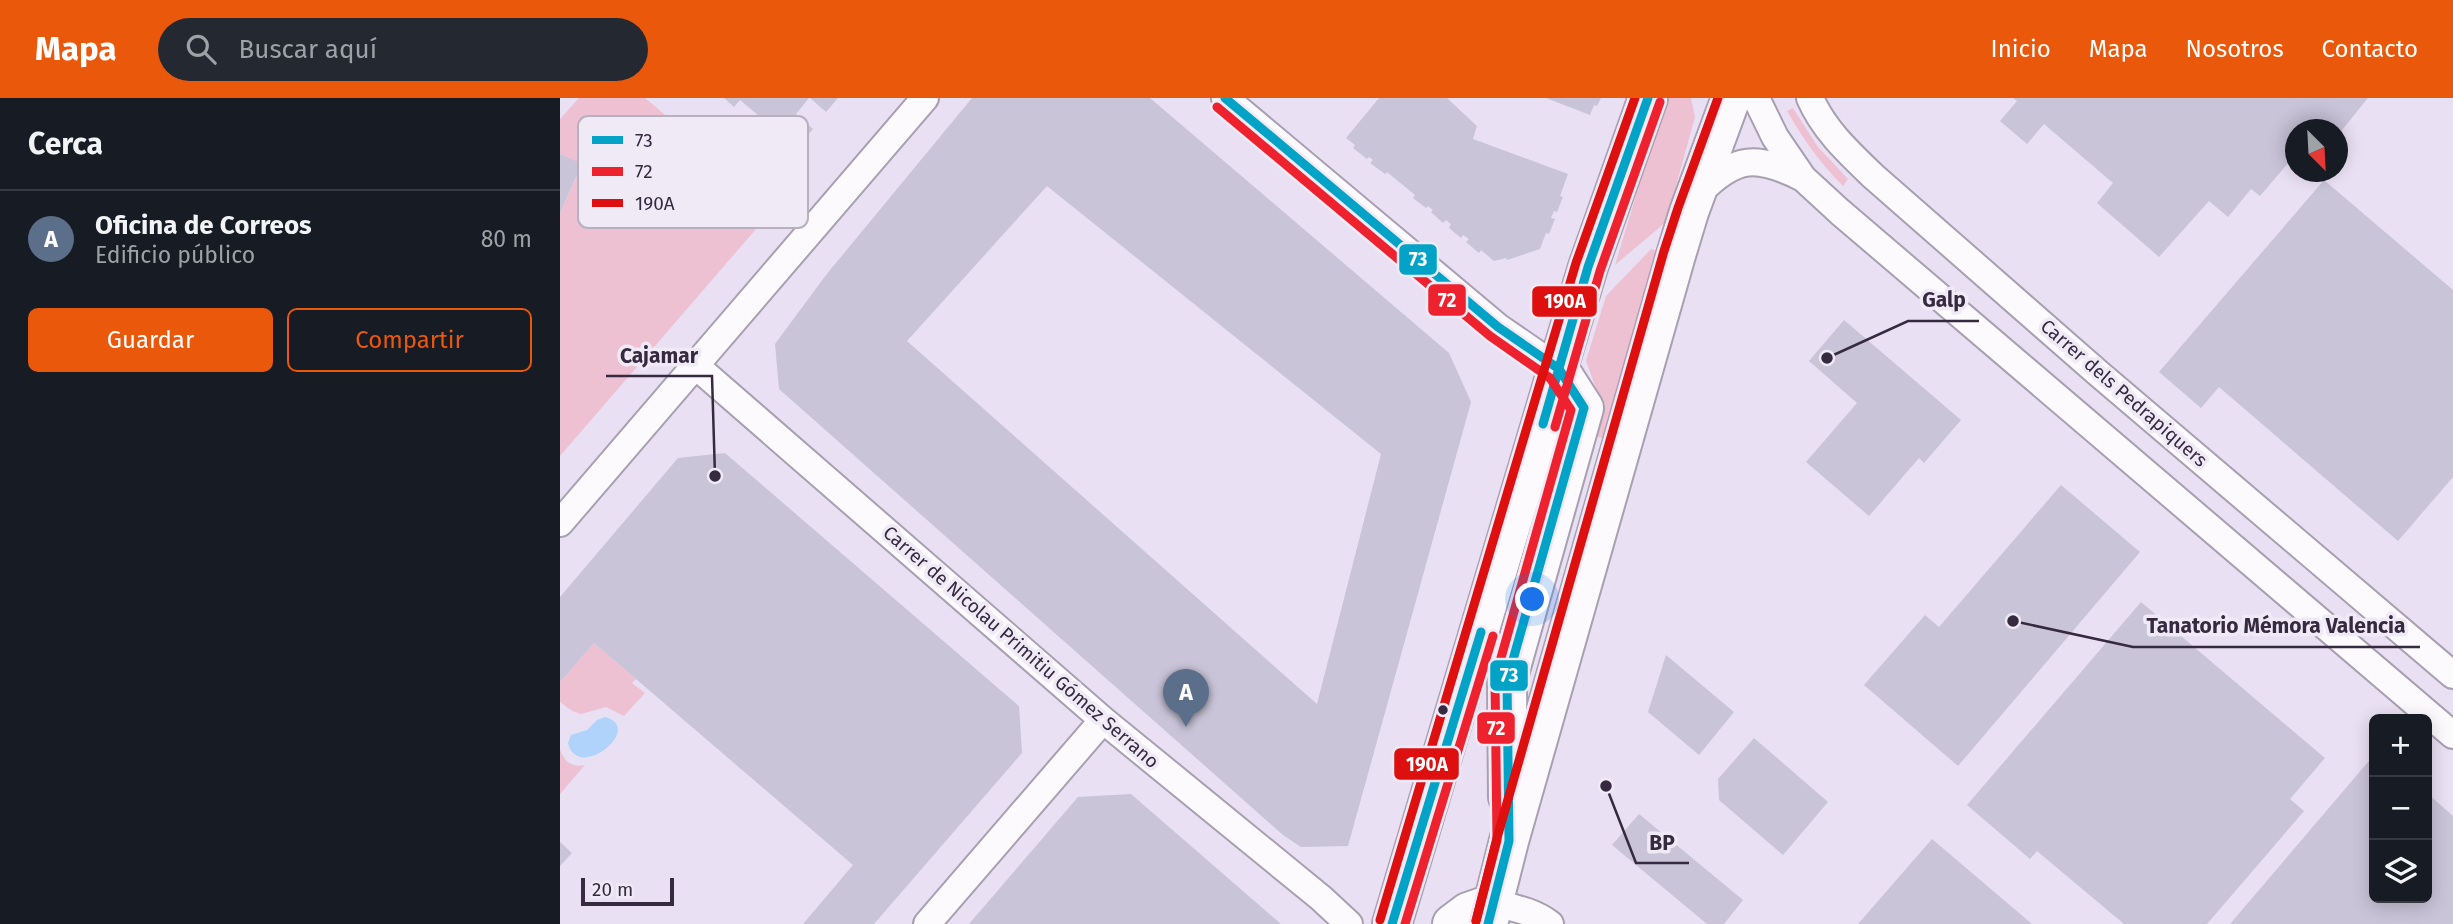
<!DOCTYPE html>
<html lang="es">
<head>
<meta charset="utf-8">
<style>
	body { margin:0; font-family:"Fira Sans",sans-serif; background:#242831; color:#f1f3f6 }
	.controls { position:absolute; right:21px; bottom:21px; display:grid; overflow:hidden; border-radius:10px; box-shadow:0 4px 18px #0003 }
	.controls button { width:63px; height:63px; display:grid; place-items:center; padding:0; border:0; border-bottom:2px solid #363941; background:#171b24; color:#f1f3f6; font:35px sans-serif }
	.compass { position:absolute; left:1725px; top:21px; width:63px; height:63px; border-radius:50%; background:#171b24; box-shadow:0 4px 18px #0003; rotate:156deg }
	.scale { position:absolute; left:21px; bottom:18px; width:93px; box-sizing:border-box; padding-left:7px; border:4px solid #352a40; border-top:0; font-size:19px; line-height:24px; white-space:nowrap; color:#352a40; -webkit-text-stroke:5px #f0eaf6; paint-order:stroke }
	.you { position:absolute; left:973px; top:502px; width:24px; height:24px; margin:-18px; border:5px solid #fff; border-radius:50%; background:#1a73e8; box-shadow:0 0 0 10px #1a73e833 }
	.badge { display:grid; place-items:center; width:46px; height:46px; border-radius:50%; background:#ea580c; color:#fff; font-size:23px; font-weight:700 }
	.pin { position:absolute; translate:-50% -58px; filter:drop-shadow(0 2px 4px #0008) }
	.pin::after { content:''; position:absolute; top:37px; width:24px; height:21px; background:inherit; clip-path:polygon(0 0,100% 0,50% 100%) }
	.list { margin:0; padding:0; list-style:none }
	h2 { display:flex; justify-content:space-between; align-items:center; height:91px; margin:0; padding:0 28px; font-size:30px }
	h2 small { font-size:23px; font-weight:400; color:#9ea1a6 }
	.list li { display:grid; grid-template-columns:46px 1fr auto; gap:21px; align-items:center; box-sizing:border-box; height:98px; padding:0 28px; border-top:2px solid #363941 }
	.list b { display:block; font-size:26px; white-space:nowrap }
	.list p { margin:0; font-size:23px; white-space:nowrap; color:#9ea1a6 }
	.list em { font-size:23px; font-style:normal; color:#9ea1a6 }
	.actions { display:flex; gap:14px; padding:21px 28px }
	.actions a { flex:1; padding:16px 0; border:2px solid #ea580c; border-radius:10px; text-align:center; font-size:24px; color:#ea580c }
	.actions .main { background:#ea580c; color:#fff }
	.icon { flex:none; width:38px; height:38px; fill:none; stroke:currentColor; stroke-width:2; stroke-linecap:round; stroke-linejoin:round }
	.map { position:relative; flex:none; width:1893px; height:826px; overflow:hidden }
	header { display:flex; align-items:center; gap:42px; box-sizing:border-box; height:98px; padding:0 35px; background:#ea580c; color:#fff }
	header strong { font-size:33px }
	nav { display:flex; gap:38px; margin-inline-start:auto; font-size:24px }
	.search { width:490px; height:63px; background:#242831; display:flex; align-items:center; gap:18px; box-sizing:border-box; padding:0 24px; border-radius:38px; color:#9ea1a6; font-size:26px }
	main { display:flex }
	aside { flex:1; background:#171b24 }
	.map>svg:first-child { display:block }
	.green { fill:#edc1d1 }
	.water { fill:#b0d3fb }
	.building { fill:#c9c4d8; fill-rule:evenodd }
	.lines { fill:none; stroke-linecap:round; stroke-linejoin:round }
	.street-casing { stroke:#a89fb1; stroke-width:30 }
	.primary-casing { stroke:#a89fb1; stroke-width:42 }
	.street { stroke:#fcfafd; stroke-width:26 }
	.primary { stroke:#fcfafd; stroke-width:38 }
	.bus-1-casing { stroke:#f0eaf6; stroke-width:14 }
	.bus-2-casing { stroke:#f0eaf6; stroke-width:14 }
	.bus-3-casing { stroke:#f0eaf6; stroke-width:14 }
	.bus-1 { stroke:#03a3c7; stroke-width:9 }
	.bus-2 { stroke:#ed222e; stroke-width:9 }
	.bus-3 { stroke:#dd0f0f; stroke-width:9 }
	.bus-dot { fill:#352a40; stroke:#f0eaf6; stroke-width:2.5 }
	.labels { text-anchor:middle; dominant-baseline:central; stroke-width:7; stroke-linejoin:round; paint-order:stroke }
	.street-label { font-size:19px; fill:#352a40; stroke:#f0eaf6 }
	.key { fill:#f0eaf6; stroke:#b8b0bf; stroke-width:2 }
	.key-label { font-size:19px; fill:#352a40 }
	.leader { fill:none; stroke:#352a40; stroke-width:2.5 }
	.callout-dot { fill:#352a40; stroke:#f0eaf6; stroke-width:2.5 }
	.callout-label { font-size:21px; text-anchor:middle; font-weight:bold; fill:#352a40; stroke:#f0eaf6; stroke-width:7; stroke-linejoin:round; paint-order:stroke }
	.line-badge { stroke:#f0eaf6; stroke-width:2.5 }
	.badge-label { font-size:19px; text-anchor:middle; font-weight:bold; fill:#fff }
</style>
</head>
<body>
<header>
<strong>Mapa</strong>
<div class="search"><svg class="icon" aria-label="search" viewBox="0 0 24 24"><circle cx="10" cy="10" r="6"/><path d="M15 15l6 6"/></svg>Buscar aquí</div>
<nav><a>Inicio</a><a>Mapa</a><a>Nosotros</a><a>Contacto</a></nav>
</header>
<main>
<aside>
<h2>Cerca<small></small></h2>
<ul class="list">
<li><span class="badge" style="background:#5c6f8a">A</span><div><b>Oficina de Correos</b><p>Edificio público</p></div><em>80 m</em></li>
</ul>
<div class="actions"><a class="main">Guardar</a><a>Compartir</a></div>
</aside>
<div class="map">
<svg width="1893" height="826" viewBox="0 0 1893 826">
	<rect width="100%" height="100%" fill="#e9e0f3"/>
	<path class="green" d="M19,0H85L215,109L0,358V115L22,67L0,56V21Z
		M1109,0H1131L1135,19L1106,124L1055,167L1087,61Z
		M1233,10L1258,49L1288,81L1283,88C1260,65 1243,41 1227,13Z
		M1091,151L1097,153L1043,340L1038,339V296L1026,263L1046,198Z
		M34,545L76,581L72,585L85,595L64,618L46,609L21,616L12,613L0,604V584Z
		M0,652C4,663 12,670 25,667L0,696Z"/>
	<path class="water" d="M45,619C86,630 17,685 8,645L11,637L27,632L37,622Z"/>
	<path class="building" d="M164,0H249L236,16L253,31L229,58L192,26L199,18L180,2L174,9Z
		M250,0H278L266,14Z
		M412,0H590L889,255L911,304L788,748L741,749L723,737L219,291L215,246L266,177ZM487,88L821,356L757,606L347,243Z
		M819,0H887L917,28L913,41L1008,76L1000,98L1003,99L997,114L994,113L991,120L995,121L989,136L986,135L980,151L947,162L946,160L934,163L921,152L919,155L906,144L909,141L903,137L901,140L889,130L891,126L886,122L883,125L871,114L873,112L868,108L866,110L853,100L855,97L827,74L825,76L810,65L813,62L809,59L807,61L793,50L795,47L786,40Z
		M986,0H1041L1037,8L1034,7L1030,17Z
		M1453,0H1808L1778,37V32H1735V57L1700,98L1691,91L1668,119L1649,103L1599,159L1537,105L1553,85L1484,26L1467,46L1440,23L1457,3Z
		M0,56L22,66L0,115Z
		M1764,82L1893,192V379L1838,443L1659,289L1641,310L1599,274Z
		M1284,222L1401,322L1364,365L1359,360L1309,418L1246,364L1297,305L1249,263Z
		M165,355L459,608L462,655L314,826H243L293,767L34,545L0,584V499L118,360Z
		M1501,387L1580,454L1398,668L1304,587L1365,517L1379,529Z
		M1581,504L1765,660L1730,701L1744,713L1647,826H1564L1477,753L1470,761L1407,707Z
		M1106,557L1174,614L1139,657L1088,614Z
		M1194,640L1268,704L1223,757L1159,702L1158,681Z
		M1814,657V800H1867V695L1893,718V826H1670Z
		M571,696L721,826H409L518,699Z
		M1079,716L1183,802L1164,826H1147L1052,747Z
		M1372,741L1472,826H1298Z
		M0,744L12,755L0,768Z"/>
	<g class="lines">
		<g class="street-casing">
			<path id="street" d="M665,0L938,229L999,271
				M1196,0L1215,39L1243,80L1280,114L1893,637
				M1250,0C1264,32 1288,54 1313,78L1538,275L1893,577
				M1139,95C1176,57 1197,57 1243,80
				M136,268L543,622L761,800L789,826
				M0,425L365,0
				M934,805C954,810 973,813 990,826
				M367,826L543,622"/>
		</g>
		<g class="primary-casing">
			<path id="primary" d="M948,699L947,583L1024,310L999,271
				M832,826L1028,169L1088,0
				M892,826L908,814L934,805
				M928,826L949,743L1116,157L1129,114L1171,0"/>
		</g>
		<use href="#street" class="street"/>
		<use href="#primary" class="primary"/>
		<g class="bus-1-casing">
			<path id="bus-1" d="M665,0L938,229L999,271L1024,310L947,583L949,743L928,826
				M983,326L1028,169L1088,0
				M832,826L921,534"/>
		</g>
		<g class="bus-2-casing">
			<path id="bus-2" d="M657,9L930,238L990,280L1011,312L935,581L937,742L916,823
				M995,329L1040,173L1100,4
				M845,826L933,538"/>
		</g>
		<g class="bus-3-casing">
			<path id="bus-3" d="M820,822L1016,165L1075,0
				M916,823L937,740L1104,153L1118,110L1158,0"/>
		</g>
		<use href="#bus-1" class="bus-1"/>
		<use href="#bus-2" class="bus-2"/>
		<use href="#bus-3" class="bus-3"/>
	</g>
	<circle class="bus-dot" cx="883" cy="612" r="6"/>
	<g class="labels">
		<g class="street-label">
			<text transform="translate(1564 295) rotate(41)">Carrer dels Pedrapiquers</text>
			<text transform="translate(461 549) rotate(41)">Carrer de Nicolau Primitiu Gómez Serrano</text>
		</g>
	</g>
	<rect x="18" y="18" width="230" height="112" rx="10" class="key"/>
	<rect x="32" y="38" width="31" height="8" fill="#03a3c7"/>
	<rect x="32" y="69" width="31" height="9" fill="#ed222e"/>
	<rect x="32" y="101" width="31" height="8" fill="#dd0f0f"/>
	<g class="key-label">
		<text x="75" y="49">73</text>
		<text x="75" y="80">72</text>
		<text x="75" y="112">190A</text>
	</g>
	<path class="leader" d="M1267 260L1348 223H1419M155 378L152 278H46M1453 523L1573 549H1860M1046 688L1076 765H1129"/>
	<g class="callout-dot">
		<circle cx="1267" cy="260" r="7"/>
		<circle cx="155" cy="378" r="7"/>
		<circle cx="1453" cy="523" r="7"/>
		<circle cx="1046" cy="688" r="7"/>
	</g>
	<g class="callout-label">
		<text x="1384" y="209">Galp</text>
		<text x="99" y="265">Cajamar</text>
		<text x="1716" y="535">Tanatorio Mémora Valencia</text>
		<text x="1102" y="752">BP</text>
	</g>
	<g class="line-badge">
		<rect x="838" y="145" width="40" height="33" rx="7" fill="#03a3c7"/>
		<rect x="867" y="185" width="40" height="34" rx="7" fill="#ed222e"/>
		<rect x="971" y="187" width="67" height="33" rx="7" fill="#dd0f0f"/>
		<rect x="929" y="561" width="40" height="33" rx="7" fill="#03a3c7"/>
		<rect x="916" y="613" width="40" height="34" rx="7" fill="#ed222e"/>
		<rect x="833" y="649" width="67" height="34" rx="7" fill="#dd0f0f"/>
	</g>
	<g class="badge-label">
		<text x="858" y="168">73</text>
		<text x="887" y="209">72</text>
		<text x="1005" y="210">190A</text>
		<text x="949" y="584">73</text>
		<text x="936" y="637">72</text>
		<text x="867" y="673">190A</text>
	</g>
</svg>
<div class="controls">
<button>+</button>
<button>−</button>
<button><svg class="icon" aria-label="layers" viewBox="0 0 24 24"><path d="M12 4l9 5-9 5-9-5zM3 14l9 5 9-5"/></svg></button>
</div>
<svg class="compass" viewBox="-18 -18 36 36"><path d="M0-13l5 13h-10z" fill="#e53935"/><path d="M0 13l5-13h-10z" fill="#9ea1a6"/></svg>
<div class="scale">20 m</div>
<div class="you"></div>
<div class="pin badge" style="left:626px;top:629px;background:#5c6f8a">A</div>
</div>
</main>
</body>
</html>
